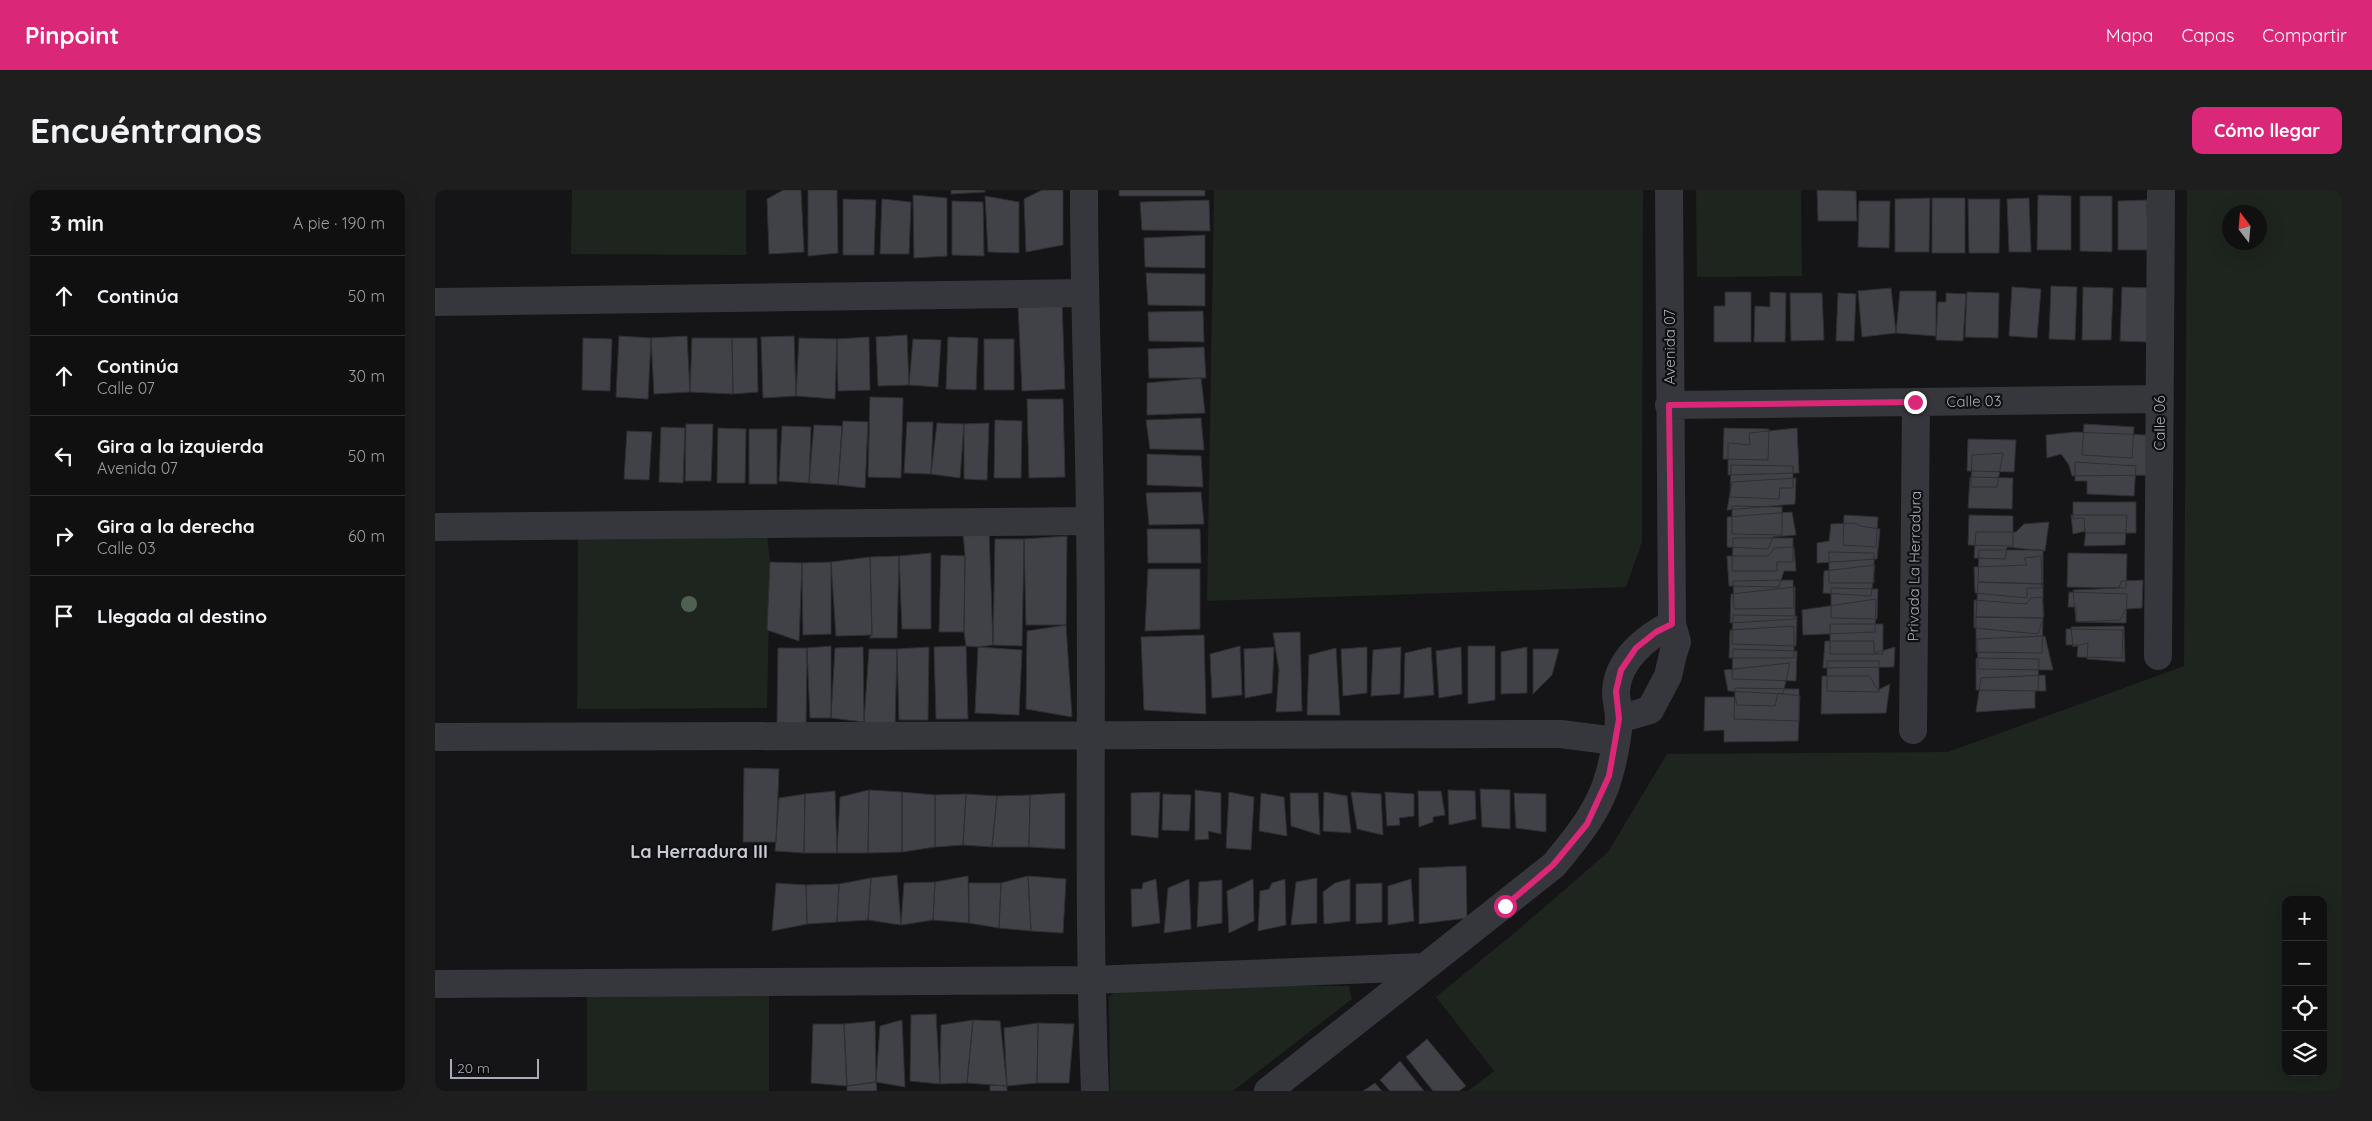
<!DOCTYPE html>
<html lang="es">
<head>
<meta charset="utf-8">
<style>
	body { margin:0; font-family:Quicksand,sans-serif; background:#1e1e1f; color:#f1f3f6 }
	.controls { position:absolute; right:15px; bottom:15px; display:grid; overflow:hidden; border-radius:10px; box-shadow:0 5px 20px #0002 }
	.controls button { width:45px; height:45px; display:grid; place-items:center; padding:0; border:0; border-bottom:1px solid #303031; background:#101011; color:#f1f3f6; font:25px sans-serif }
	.compass { position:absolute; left:1787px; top:15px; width:45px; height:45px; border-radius:50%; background:#101011; box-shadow:0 5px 20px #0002; rotate:344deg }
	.scale { position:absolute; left:15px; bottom:12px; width:89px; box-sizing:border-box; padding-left:5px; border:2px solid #a7acb6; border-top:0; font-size:14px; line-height:18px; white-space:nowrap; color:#a7acb6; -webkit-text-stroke:4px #101012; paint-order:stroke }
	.stop { position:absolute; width:15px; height:15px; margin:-11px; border:4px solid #db2777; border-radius:50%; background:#fff }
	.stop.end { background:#db2777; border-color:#fff; box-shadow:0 1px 5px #0008 }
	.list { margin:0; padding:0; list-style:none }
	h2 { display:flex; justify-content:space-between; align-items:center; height:65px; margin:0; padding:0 20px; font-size:21px }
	h2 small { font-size:16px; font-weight:400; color:#9c9d9f }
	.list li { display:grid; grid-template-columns:32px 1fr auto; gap:15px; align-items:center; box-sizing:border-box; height:80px; padding:0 20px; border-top:1px solid #303031 }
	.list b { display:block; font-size:19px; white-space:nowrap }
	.list p { margin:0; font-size:16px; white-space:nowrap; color:#9c9d9f }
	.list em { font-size:16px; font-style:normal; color:#9c9d9f }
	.icon { flex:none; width:28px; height:28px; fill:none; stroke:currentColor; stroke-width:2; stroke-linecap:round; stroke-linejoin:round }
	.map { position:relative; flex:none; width:1907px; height:901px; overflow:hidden; border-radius:10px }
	header { display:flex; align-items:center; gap:30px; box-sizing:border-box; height:70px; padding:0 25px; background:#db2777; color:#fff }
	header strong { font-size:24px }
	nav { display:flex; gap:28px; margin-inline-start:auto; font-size:18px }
	.intro { display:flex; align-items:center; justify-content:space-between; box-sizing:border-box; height:120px; padding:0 30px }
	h1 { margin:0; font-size:35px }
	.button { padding:12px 22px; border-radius:10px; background:#db2777; color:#fff; font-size:18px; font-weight:700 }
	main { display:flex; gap:30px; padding:0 30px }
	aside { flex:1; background:#101011; border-radius:10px; box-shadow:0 5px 20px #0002 }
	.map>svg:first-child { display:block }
	.green { fill:#1d251e; fill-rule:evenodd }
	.building { fill:#414247; stroke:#2f2f33 }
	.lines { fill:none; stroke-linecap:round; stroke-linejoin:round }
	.minor { stroke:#36373c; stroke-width:28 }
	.tree { fill:#4f6251 }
	.route { stroke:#db2777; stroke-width:6 }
	.labels { text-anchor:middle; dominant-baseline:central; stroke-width:4.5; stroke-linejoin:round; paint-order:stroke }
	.street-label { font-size:15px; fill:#a7acb6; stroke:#101012 }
	.quarter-label { font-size:18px; font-weight:bold; fill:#c8cbd3; stroke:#101012 }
</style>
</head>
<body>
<header>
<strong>Pinpoint</strong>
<nav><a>Mapa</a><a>Capas</a><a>Compartir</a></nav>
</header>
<div class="intro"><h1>Encuéntranos</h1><a class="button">Cómo llegar</a></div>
<main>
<aside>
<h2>3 min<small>A pie · 190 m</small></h2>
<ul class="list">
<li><svg class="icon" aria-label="ahead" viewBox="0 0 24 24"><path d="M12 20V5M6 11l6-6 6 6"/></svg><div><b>Continúa</b></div><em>50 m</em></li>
<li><svg class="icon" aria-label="ahead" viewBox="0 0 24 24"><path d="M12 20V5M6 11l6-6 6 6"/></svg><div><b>Continúa</b><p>Calle 07</p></div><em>30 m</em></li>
<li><svg class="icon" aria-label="left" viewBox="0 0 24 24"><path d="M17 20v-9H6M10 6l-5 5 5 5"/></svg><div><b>Gira a la izquierda</b><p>Avenida 07</p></div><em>50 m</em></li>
<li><svg class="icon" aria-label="right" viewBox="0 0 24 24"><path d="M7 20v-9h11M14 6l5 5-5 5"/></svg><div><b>Gira a la derecha</b><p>Calle 03</p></div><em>60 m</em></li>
<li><svg class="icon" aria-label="arrive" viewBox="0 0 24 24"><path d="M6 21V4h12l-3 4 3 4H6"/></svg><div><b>Llegada al destino</b></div></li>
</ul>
</aside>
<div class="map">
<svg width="1907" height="901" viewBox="0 0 1907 901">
	<rect width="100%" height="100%" fill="#151517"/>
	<path class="green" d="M137,0H311V65L136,64Z
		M779,0H1208L1207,352L1191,397L772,411Z
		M1261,0H1366L1367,86L1262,87Z
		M1752,0H1907V901H1033L1059,881L1001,807L1083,740L1173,662L1232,564L1513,562L1749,476ZM1794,22H1824V52H1794ZM1851,710H1888V882H1851Z
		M143,345H332L335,372L332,518L142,519Z
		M688,796H914L917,809L798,901H675L674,807Z
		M334,801V901H152V802Z"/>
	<path class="building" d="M348,0H366L369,62L334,64L332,9Z
		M373,0H402L403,63L373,66Z
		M516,0H550V2L516,4Z
		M607,0H628V55L591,62L589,9Z
		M684,0H770V6H684Z
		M1382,0L1421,1L1422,31H1383Z
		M478,5L512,8V66L479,68Z
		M1603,5L1636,6V60H1602Z
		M550,6L584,12V63L553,62Z
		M1645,6H1677V62L1645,61Z
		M1495,8L1494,62H1460V9Z
		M1497,8H1530V63H1497Z
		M1594,8L1596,62H1574L1572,9Z
		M408,9L441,10L439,65H408Z
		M447,9L476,12L474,64H445Z
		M1533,9H1565L1564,63H1534Z
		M774,10L775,41L707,40L705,12Z
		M1712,10L1713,60H1683V11Z
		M517,11L548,12L549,66L517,65Z
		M1424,11H1455L1454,58L1423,57Z
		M770,45V78L710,77L709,48Z
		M711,83L770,84V116L713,115Z
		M1616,96L1642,97L1640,150L1614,149Z
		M1577,97L1606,99L1602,148L1574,146Z
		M1648,97L1678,98L1676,150H1647Z
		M1687,97L1715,98L1713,152L1685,151Z
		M1456,98L1461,143L1427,147L1423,101Z
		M1465,101H1501V146L1461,143Z
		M1290,102H1316V152H1279V116H1290Z
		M1335,102L1351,103L1350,152H1319L1320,116L1335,117Z
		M1532,102L1564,103L1563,148L1530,147Z
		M1355,103H1387L1389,150L1356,151Z
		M1403,103L1421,104L1419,151H1401Z
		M1511,103L1531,104L1528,151L1501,150L1503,112H1511Z
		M627,112L630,199L587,201L583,114Z
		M768,121L769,152L714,151L713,122Z
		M472,145L474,195L443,196L441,147Z
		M184,146L216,148L213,209L181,207Z
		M252,146L255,202L219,204L216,148Z
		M359,146L361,206L328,208L326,147Z
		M434,147L435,200L403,201L402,149Z
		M513,147L543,148L541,200L511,199Z
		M148,148L177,149L175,201L147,200Z
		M257,148H297L298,204L255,202Z
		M297,148H322L323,202L298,204Z
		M364,148L402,149L400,209L361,206Z
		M478,149L506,150L503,197L474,195Z
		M549,149H579V200H549Z
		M769,157L771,188H714L713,159Z
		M766,188L770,223L712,225V193Z
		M435,207L468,208L466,288L433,287Z
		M592,209H628L630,287L594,288Z
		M766,228L769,260L715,259L711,230Z
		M560,230L587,231L586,288H559Z
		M408,231L433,232L430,298L403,295Z
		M472,232H498L496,284L469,283Z
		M502,233L529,234L525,288L496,284Z
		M554,233L552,290L529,289V234Z
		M251,234H278L276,291H250Z
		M1649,234L1699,237L1697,268L1647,265Z
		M379,235L407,236L403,295L374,293Z
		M347,236L376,237L374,293L344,291Z
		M226,237L250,238L248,293L224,292Z
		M283,238L311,239L310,293H282Z
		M1289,238L1334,239L1333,270L1288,269Z
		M1362,238L1364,283L1293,285V253L1315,255L1314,243Z
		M314,239H342V294H314Z
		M192,241L217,242L214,290L189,289Z
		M1640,242L1711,245L1719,285L1637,286L1634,275L1626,264L1612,268L1611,245Z
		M1533,249L1581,250L1579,282L1532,281Z
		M1568,263L1562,297H1536L1537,265Z
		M712,264L766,266L768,297L712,295Z
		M1640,272L1701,276L1699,306L1652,304V291H1640Z
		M1296,275L1358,276V298H1345L1344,309L1295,307Z
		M1535,287L1578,288L1577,319L1533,318Z
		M1361,288L1360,314L1292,320L1297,292Z
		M766,302L769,334L714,335L711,303Z
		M1638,312H1701V343H1650L1649,328L1638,329Z
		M1297,316L1347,317V345L1297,344Z
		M1357,322L1361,345L1338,347L1333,359L1292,357V327Z
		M1409,325L1443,327L1441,357L1408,355Z
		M1534,325L1578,326V356L1533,355Z
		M1636,325H1692L1690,355L1649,356L1651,341L1638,344Z
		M1614,332L1610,361L1572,357L1570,369L1539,368L1541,342H1581L1589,334Z
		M1420,333L1425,336L1445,339L1442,369L1382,373V353L1394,351L1396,334Z
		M712,339H765L766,373H713Z
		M554,341L558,455L543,457L531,456L529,442L530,366L528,342Z
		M632,346L631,435H591L589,349Z
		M1298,348H1358V372H1342V381H1297Z
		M560,349H589L587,456L558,455Z
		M1359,357L1361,381H1349L1344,397L1294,396L1292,366H1333L1340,358Z
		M1544,360H1608V394L1543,392Z
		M1394,362L1439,363V393H1394Z
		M496,363V439H467L464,366Z
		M1633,363L1692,364L1691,398L1632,397Z
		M506,365L530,366L529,442H504Z
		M464,366L462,448H434L437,445L435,367Z
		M1606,366L1607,398H1592V408L1540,403L1539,377L1592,375L1589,368Z
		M435,367L437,445L401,446L396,372Z
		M335,372L367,373L364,451L332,440Z
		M396,372V444L368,445L367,373Z
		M1440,375L1436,406L1388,403L1389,381Z
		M713,379H765V439L710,441Z
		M1358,390L1359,418L1299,419L1298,391Z
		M1708,390L1707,418L1691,419L1685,430L1641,432L1638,400L1684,398L1686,391Z
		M1543,392L1608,394V428L1541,427Z
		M1360,397V429L1295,433L1296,404Z
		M1396,398L1443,399L1442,429L1396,428Z
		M1634,402L1692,404L1691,433L1641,432V417H1633Z
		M1607,407L1609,425L1603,444L1539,438V410L1591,414L1596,408Z
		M1441,409L1440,442L1368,445L1367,420Z
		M1298,425L1362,426L1361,456L1297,454Z
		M1541,427L1608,428L1607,463L1541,462Z
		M1395,434H1448V464H1395Z
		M631,435L637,527L591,519L592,441Z
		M1359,436V468H1294L1295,440Z
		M1689,436L1690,472L1652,469L1653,453L1638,457L1636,437Z
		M1631,439L1688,440L1687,468L1642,467L1643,455H1631Z
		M865,442L867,521L841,522L844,480L838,443Z
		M769,445L771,524L709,520L706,447Z
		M1610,446L1618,480L1543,479L1542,449Z
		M1390,451H1439V463L1460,457L1459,477L1388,478Z
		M396,456V528H375L372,458Z
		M531,456L533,529H501L499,457Z
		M805,456L807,505L777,508L775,464Z
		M1033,456H1060V510L1033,514Z
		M428,457L429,532L396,528L400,458Z
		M494,457L493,530H464L462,459Z
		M543,457L587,460L584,525L540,523Z
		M839,457L837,503L810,508L809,459Z
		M932,457V503L908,506L906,459Z
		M966,457L965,504L936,506L938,460Z
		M996,457L999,505L969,508L970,463Z
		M1026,457L1027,504L1004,508L1001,461Z
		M1092,457V503L1066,504V462Z
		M343,458H372L371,534H342Z
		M901,458L905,525H872L874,465Z
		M434,459H462L460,536L429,532Z
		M1098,459H1124L1117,485L1098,504Z
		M1298,459L1362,461L1361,491L1297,489Z
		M1541,468L1604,469L1603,501L1541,500Z
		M1392,471H1444V502L1392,501Z
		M1355,473L1348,504L1293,501L1289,480Z
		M1610,485L1611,501H1600V518L1541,522L1546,488Z
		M1387,486H1434L1443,500L1455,494L1451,523L1386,524Z
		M1300,498L1364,499V531L1299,529Z
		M1343,503L1365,506L1363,551L1289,552V540L1269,541L1270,507H1300L1302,515L1340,516Z
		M309,578L344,579L341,652H308Z
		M1045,599L1075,600V639L1047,637Z
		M434,600L467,602V662L433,663Z
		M434,600L433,663H402L405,607Z
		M760,600L786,603V644L773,641L774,649L760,650Z
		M1013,600L1040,601L1041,629L1014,635Z
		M400,601L402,663H369L370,604Z
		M983,601H1006L1010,625L998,627V632L984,637Z
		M467,602L500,605V657L467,662Z
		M725,602L723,648L696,645V603Z
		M794,602L819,607L816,660L791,658Z
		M889,602L912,606L916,643L888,641Z
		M916,602L946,604L948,645L922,639Z
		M950,602L979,604V626L964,628L965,635L952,636Z
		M630,603V659L594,657L595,605Z
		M826,603L849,607L852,646L824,641Z
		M855,603H883L885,645L856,636Z
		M1079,603L1111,604V642L1081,638Z
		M370,604L369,663L340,661L344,608Z
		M531,604L562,606L557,657L528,655Z
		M531,604L528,655L500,657V605Z
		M728,604L756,605L754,641L727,640Z
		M595,605L594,657H557L562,606Z
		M1031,676L1032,728L984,734V678Z
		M462,685L466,735L433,730L436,688Z
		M533,686L534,733L498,730L500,692Z
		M593,686L631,689L628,743L596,741Z
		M593,686L596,741L564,738L566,693Z
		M436,688L433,730L402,732L404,694Z
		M882,688V733L856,735L861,692Z
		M721,689L725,733L697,737L696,699H707L708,693Z
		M754,689L756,739L729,743L733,698Z
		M818,689L819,731L794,743L792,701Z
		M850,689L851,735L823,741L825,701L834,699L837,693Z
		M915,689V731L889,734L888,702L900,693Z
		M976,689L979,731L953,735V696Z
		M787,690V733L762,737L764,692Z
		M500,692L498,730L466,735L469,693Z
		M341,693L371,695L372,734L337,741Z
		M534,693H566L564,738L534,733Z
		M947,693V732L921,734V694Z
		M404,694L402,732L372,734L371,695Z
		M501,824L505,894L475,891L476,825Z
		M467,830L470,897L441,892L445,836Z
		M538,830L565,831L572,896L532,893Z
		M538,830L532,893L505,894L506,835Z
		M440,831L441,892L412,896L409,834Z
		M603,833L639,834L634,893H602Z
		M603,833L602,893L572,896L569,838Z
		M378,834H409L412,896L376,893Z
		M992,849L1031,896L1024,901H998L971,867Z
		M965,871L989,901H955L945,890Z
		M441,892L442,901H412V896Z
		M940,893L947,901H928Z
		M555,895L572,896V901H555Z"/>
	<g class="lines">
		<path class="minor" d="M649,0C649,110 654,220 655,331C658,521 652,711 660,901
			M0,112L649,103
			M1234,215L1725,209
			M0,337L655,331
			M1723,466L1726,0
			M1184,529L1215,520L1233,486L1238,464L1242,452L1237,434L1234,0
			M1478,540L1481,212
			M0,547L1126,544L1180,551
			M0,794L655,790L989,777
			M833,901L1119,675C1141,648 1165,620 1174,585C1178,572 1184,541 1184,528C1184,519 1181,511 1181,502C1182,470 1211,447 1237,434"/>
	</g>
	<circle class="tree" cx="254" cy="414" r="8"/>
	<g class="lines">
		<path class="route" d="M1070,716L1118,675L1152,634L1174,586L1184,529L1181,501L1186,480L1201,458L1221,442L1237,434L1234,215L1480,212"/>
	</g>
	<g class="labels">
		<g class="street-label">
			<text transform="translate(1234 157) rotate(-90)">Avenida 07</text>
			<text transform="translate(1539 211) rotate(-1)">Calle 03</text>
			<text transform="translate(1724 233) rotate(-90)">Calle 06</text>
			<text transform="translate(1479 376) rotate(-89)">Privada La Herradura</text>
		</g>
		<g class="quarter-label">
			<text x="264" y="661">La Herradura III</text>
		</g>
	</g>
</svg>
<div class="controls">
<button>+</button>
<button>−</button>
<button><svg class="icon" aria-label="locate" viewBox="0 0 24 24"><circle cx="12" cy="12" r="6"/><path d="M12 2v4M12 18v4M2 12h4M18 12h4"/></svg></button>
<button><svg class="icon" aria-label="layers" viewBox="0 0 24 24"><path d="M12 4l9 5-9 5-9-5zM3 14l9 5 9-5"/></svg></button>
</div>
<svg class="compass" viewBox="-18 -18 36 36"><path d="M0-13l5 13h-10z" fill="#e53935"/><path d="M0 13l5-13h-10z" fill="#9c9d9f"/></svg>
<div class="scale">20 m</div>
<div class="stop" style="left:1070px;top:716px"></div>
<div class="stop end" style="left:1480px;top:212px"></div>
</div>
</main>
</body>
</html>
